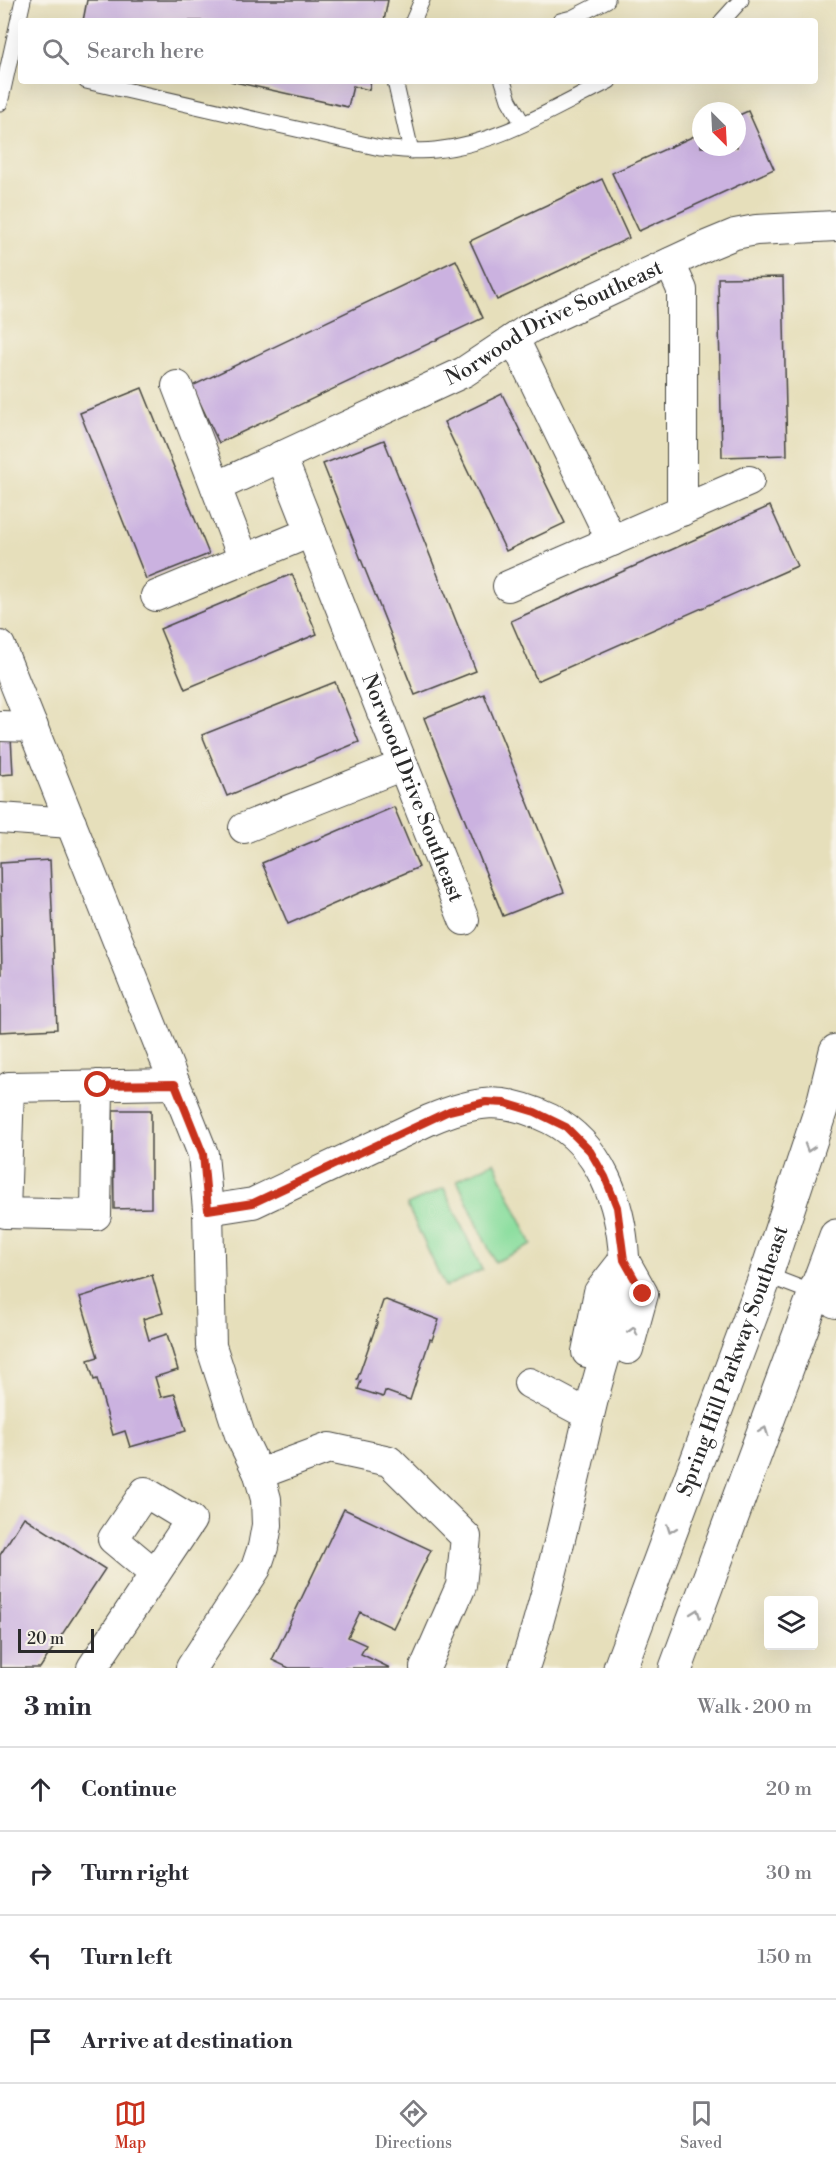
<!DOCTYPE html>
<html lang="en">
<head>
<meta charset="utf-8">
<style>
	body { margin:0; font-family:"Libre Bodoni",serif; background:#f2f2f3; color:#2b2b33 }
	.controls { position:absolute; right:18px; bottom:18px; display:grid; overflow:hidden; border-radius:6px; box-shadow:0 6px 24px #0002 }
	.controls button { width:54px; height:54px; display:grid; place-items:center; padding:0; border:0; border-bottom:2px solid #e1e1e2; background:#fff; color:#2b2b33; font:30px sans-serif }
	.compass { position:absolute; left:692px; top:102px; width:54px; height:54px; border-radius:50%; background:#fff; box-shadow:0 6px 24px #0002; rotate:156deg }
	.scale { position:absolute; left:18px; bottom:15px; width:76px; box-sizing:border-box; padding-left:6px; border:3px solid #2b2b2b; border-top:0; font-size:16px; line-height:21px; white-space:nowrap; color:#2b2b2b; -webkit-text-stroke:4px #f7f3e8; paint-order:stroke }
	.stop { position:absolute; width:18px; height:18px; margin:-14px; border:4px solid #c8321e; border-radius:50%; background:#fff }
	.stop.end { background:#c8321e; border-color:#fff; box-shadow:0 2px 6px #0008 }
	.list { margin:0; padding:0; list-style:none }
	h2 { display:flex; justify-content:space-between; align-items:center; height:78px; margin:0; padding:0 24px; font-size:26px }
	h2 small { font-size:20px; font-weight:400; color:#7c7c81 }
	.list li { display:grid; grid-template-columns:39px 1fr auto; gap:18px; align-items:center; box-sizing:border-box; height:84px; padding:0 24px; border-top:2px solid #e1e1e2 }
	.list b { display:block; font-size:22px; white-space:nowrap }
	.list em { font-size:20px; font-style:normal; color:#7c7c81 }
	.icon { flex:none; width:33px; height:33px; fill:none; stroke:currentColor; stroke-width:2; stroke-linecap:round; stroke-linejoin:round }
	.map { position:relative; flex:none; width:836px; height:1668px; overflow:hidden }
	.search { position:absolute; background:#fff; box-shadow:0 6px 24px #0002; left:18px; right:18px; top:18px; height:66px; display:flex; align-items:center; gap:15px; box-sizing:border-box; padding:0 21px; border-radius:6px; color:#7c7c81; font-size:22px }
	.sheet { height:414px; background:#fff }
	nav { display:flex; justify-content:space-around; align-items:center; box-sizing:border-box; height:84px; border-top:2px solid #e1e1e2; background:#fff; font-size:16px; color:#7c7c81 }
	nav a { display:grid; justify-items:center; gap:3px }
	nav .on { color:#c8321e }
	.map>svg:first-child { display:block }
	.green { fill:#8bde9f; stroke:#5b8465; stroke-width:1.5 }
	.building { fill:#cbb2e0 }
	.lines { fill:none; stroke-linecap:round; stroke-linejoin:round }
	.lane-casing { stroke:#474641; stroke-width:17 }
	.street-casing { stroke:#474641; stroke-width:32 }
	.secondary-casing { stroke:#474641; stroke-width:35 }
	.lane { stroke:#fff; stroke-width:15 }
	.street { stroke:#fff; stroke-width:30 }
	.secondary { stroke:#fff; stroke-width:33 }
	.oneway { stroke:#a0a0a0 }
	.route { stroke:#c8321e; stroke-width:8 }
	.labels { text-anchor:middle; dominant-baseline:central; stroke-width:4.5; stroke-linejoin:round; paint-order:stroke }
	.street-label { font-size:21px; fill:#2b2b2b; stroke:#f7f3e8 }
</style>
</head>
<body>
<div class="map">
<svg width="836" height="1668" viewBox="0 0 836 1668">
	<rect width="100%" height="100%" fill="#f7f3e8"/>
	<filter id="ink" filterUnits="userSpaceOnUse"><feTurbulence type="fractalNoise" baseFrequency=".0167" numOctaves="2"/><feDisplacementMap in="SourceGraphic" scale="12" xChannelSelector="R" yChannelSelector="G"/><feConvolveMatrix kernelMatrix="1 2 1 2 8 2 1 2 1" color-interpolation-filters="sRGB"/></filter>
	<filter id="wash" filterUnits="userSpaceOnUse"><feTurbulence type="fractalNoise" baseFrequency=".008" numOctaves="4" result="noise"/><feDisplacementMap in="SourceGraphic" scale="24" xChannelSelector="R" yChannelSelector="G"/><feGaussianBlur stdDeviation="1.35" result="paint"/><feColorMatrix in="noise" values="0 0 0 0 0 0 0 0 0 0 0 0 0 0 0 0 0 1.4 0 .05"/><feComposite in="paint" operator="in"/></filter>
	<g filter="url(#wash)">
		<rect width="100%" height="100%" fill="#e6dfbb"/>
		<path class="green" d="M494,1162L532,1245L495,1262L457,1180Z
			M444,1188L482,1270L445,1287L407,1205Z"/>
		<g id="blocks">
			<path class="building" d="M87,0H388L384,21H83Z
				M230,81H371L369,90L353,86L348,107Z
				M748,111L774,169L639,231L612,173L701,133V147H737V116Z
				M602,179L629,238L497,300L470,241Z
				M456,260L483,318L219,443L192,386Z
				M783,277L787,455L722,457L718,278Z
				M142,388L209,554L146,579L80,413Z
				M502,394L565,523L506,551L444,422Z
				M384,440L476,671L415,695L323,464Z
				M770,506L797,566L537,681L511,621Z
				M292,574L317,634L185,689L160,629Z
				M335,682L359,742L227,796L202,735Z
				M484,694L564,892L503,916L424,718Z
				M0,737H11L13,774L0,775Z
				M394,807L419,867L288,924L262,863Z
				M50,860L57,1029L0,1032V974H2L0,863Z
				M113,1110H151V1208L114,1209Z
				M152,1275L163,1313L143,1319L149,1340L167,1334L178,1370L155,1377L161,1397L175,1394L186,1431L130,1447L125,1431L113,1435L97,1379L94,1380L88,1360L98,1357L80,1297Z
				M386,1300L439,1320L432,1340L430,1339L410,1400L385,1391L383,1397L358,1389L361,1381L357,1380L377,1323L376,1322L383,1301Z
				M344,1509L431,1550L393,1628L360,1612L348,1637L366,1645L361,1654L390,1668H289L272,1660Z
				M24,1517L105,1569L40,1668H0V1555Z"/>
		</g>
	</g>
	<g filter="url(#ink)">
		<use href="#blocks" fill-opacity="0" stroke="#474641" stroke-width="1.5"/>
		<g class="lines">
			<g class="lane-casing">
				<path id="lane" d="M413,21L422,0
					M560,21L572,18L607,0
					M722,21L741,0
					M86,81L380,148C399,150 417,152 435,150C498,144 554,108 609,81
					M395,81L411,151
					M503,81L509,100L523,124
					M0,103L23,0
					M766,1275L816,1294"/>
			</g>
			<g class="street-casing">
				<g id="street">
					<path d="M670,263L682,290V511"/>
					<path d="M514,339L612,541"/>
					<path d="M177,386L244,560"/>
					<path id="s1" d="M281,456L464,920"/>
					<path id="s2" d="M216,487L464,372L530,328L706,246L735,234L756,230L836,226"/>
					<path d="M508,586L749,481"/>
					<path d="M156,596L311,532"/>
					<path d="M0,646L203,1154L208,1210L211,1346L240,1435L259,1474L266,1499L267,1525L263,1547L256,1568L191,1668"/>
					<path d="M0,726L33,727"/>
					<path d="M0,818L71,823"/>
					<path d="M244,828L403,765"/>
					<path d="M98,1085L96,1215L5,1213L9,1087L175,1084"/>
					<path d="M208,1210L253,1203L429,1120C476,1100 503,1096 550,1119C601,1145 621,1204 624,1257C624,1263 622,1269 622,1275C619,1318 603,1358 593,1399C571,1489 553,1580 524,1668"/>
					<path d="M624,1260L643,1294L628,1349"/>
					<path d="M816,1294L836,1303"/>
					<path d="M587,1352L599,1292L624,1260"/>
					<path d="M529,1383L589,1415"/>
					<path d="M259,1474L329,1448L389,1461L466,1537L461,1586L425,1668"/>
					<path d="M92,1668L191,1520L145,1492L113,1539L155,1574"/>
				</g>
			</g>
			<g class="secondary-casing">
				<g id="secondary">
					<path id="s3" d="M620,1668L766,1275L824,1100L836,1051"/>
					<path d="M676,1668L836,1236"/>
				</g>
			</g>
			<use href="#lane" class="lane"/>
			<use href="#street" class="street"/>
			<use href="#secondary" class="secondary"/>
		</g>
		<defs><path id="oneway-chevron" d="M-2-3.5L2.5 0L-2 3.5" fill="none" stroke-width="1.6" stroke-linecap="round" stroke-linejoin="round" transform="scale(1.5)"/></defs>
		<g class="oneway">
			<use href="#oneway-chevron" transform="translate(809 1148) rotate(108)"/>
			<use href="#oneway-chevron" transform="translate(633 1331) rotate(-74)"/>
			<use href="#oneway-chevron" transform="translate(764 1431) rotate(-69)"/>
			<use href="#oneway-chevron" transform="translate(671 1529) rotate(110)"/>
			<use href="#oneway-chevron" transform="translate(696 1613) rotate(-70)"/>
		</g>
	</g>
	<g class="lines" filter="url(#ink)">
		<path class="route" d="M98,1085L175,1084L203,1154L208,1210L253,1203L449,1111L486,1102L505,1103L535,1112L566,1127L590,1151L605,1177L617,1207L624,1260L643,1294"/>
	</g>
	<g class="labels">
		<g class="street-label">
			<text stroke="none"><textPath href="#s2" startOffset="376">Norwood Drive Southeast</textPath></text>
			<text stroke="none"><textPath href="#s1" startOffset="357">Norwood Drive Southeast</textPath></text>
			<text stroke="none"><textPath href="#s3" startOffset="327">Spring Hill Parkway Southeast</textPath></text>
		</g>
	</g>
</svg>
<div class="controls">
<button><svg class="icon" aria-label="layers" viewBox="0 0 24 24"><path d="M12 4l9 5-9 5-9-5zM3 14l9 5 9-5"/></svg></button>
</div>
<svg class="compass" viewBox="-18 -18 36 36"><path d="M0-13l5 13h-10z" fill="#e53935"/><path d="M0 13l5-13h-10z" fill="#7c7c81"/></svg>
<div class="scale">20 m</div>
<div class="stop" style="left:98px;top:1085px"></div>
<div class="stop end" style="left:643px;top:1294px"></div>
<div class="search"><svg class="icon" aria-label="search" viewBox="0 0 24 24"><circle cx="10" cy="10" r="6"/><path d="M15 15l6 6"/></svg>Search here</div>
</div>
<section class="sheet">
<h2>3 min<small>Walk · 200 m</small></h2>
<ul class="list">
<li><svg class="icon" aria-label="ahead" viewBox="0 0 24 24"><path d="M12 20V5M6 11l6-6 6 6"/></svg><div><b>Continue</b></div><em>20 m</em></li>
<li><svg class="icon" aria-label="right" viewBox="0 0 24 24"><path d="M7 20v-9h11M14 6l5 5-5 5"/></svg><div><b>Turn right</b></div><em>30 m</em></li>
<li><svg class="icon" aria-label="left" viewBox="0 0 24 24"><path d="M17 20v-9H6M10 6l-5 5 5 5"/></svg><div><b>Turn left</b></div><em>150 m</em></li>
<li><svg class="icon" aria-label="arrive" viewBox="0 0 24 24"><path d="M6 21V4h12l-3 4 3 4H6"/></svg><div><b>Arrive at destination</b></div></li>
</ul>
</section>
<nav>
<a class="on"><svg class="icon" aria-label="map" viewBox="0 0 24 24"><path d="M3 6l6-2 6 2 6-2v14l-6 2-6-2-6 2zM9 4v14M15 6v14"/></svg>Map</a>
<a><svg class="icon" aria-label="directions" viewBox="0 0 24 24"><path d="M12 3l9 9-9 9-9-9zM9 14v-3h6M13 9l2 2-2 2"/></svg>Directions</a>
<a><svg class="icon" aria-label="saved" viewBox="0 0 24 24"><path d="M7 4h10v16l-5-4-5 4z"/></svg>Saved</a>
</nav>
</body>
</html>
